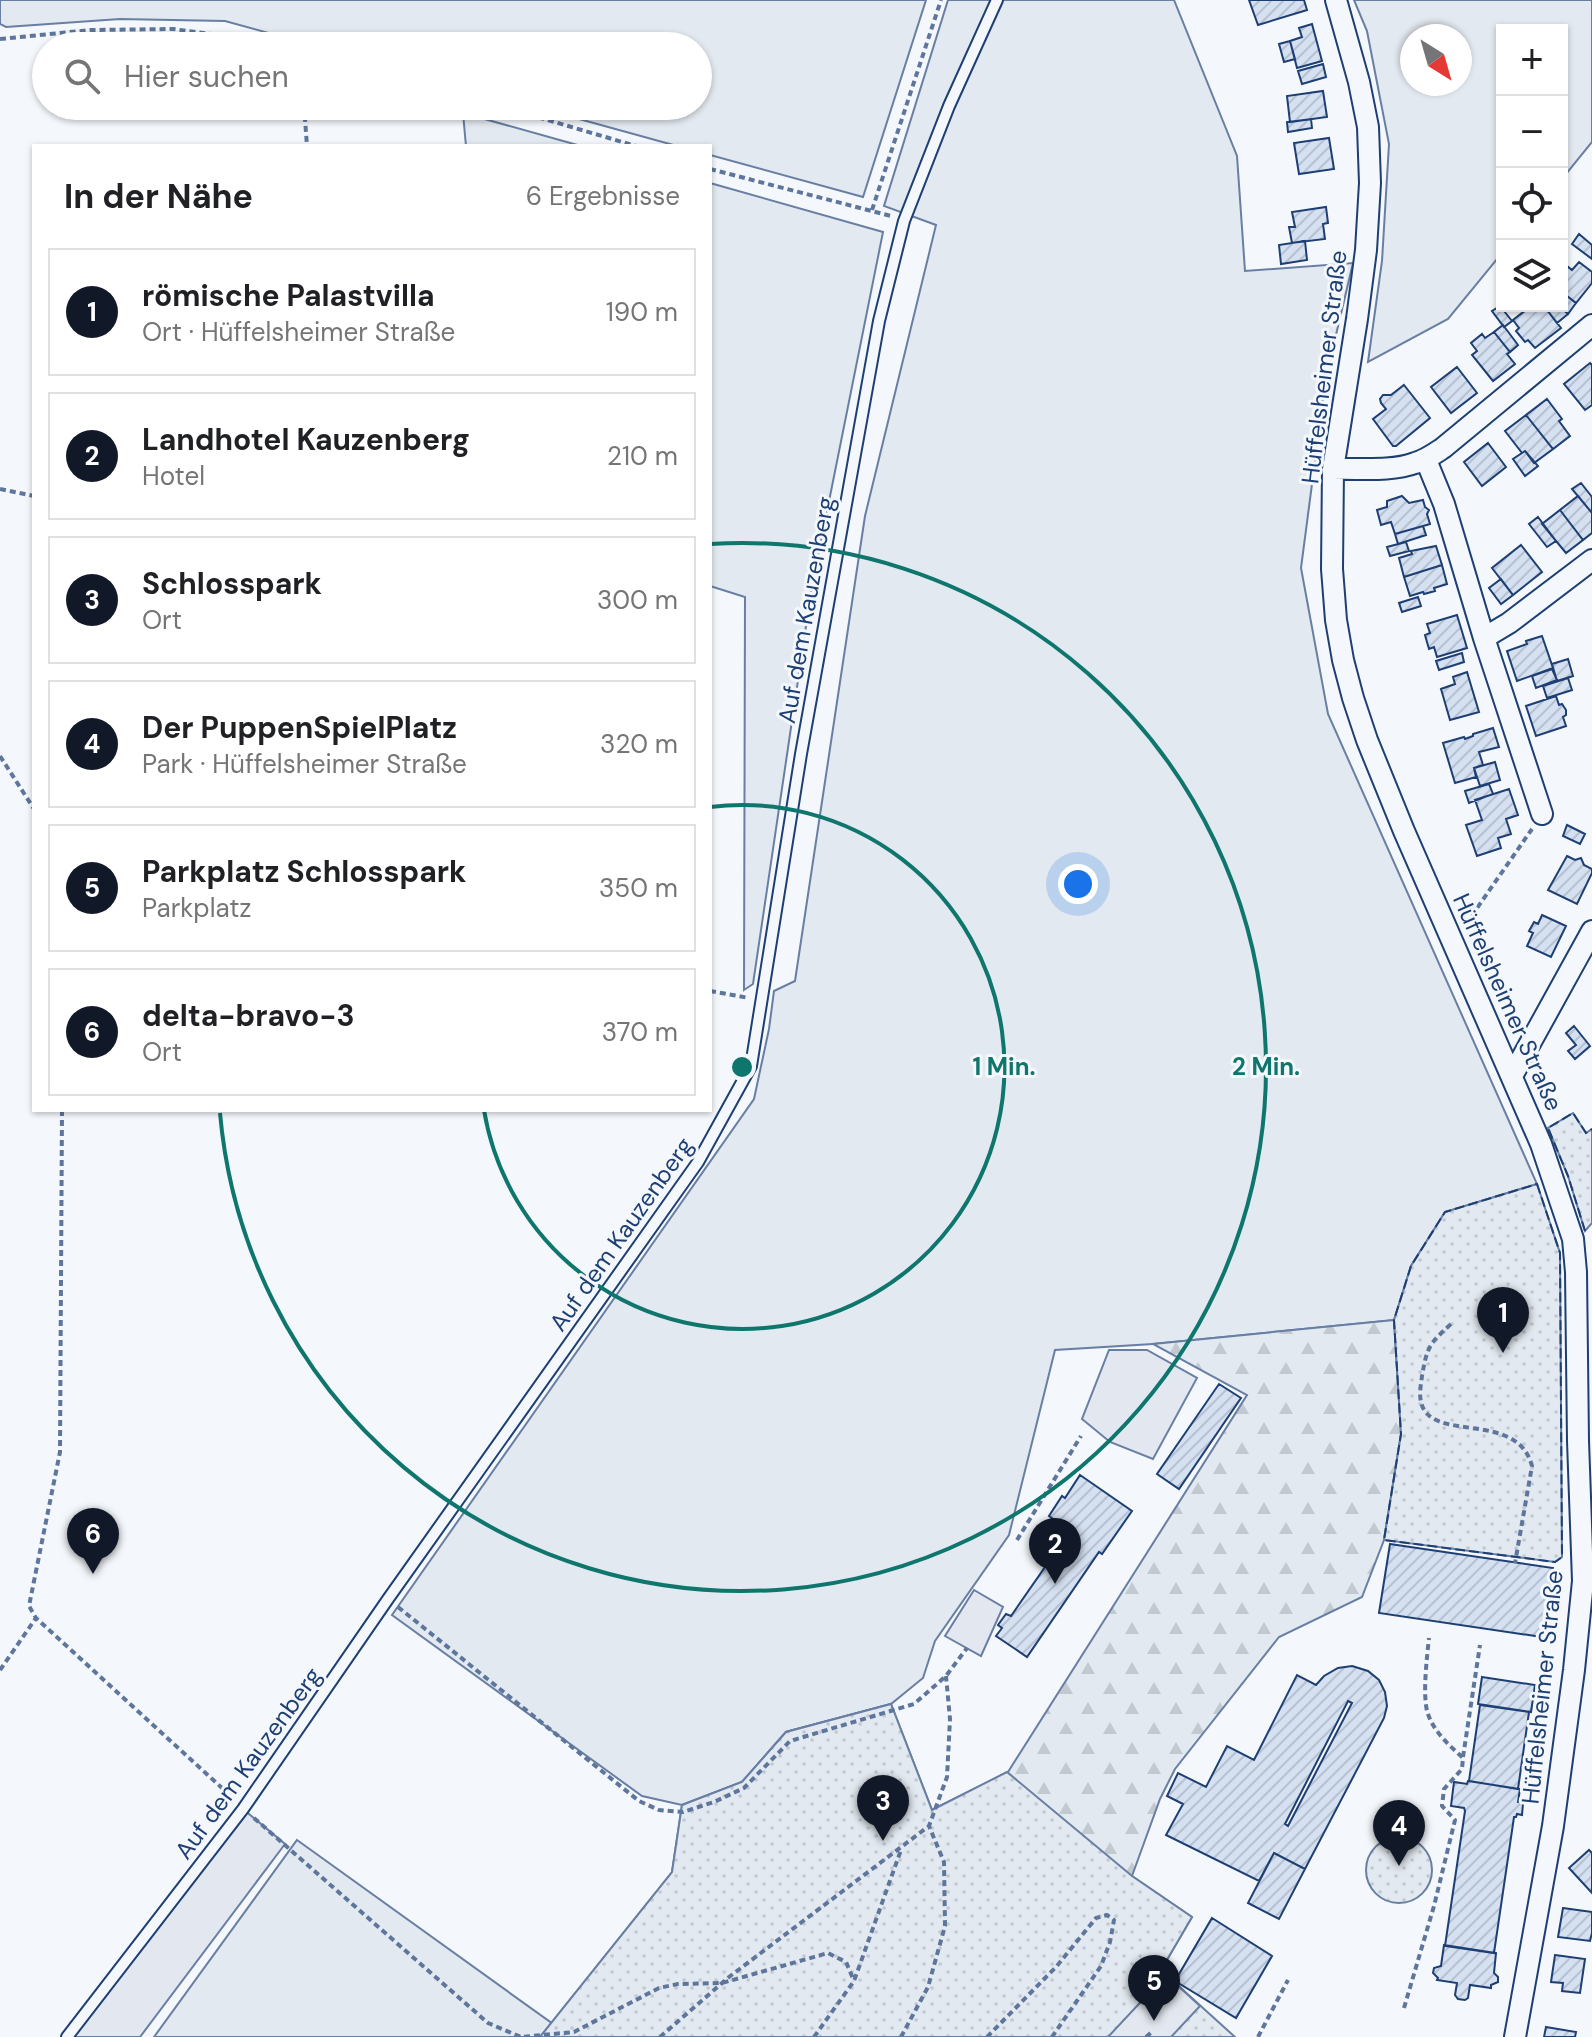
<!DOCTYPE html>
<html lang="de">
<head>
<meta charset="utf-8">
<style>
	body { margin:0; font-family:"DM Sans",sans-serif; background:#f6f6f6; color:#202124 }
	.controls { position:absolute; right:24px; top:24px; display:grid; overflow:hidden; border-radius:0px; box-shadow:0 2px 6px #0004 }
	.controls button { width:72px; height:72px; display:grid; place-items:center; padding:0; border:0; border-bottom:2px solid #e0e0e0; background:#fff; color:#202124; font:40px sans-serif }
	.compass { position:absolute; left:1400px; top:24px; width:72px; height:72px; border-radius:50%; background:#fff; box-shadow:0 2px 6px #0004; rotate:143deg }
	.you { position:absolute; left:1078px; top:884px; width:28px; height:28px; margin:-20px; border:6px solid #fff; border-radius:50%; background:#1a73e8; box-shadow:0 0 0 12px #1a73e833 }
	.badge { display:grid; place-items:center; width:52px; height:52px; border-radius:50%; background:#111827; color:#fff; font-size:26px; font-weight:700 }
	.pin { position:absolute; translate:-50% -66px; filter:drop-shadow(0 2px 4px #0008) }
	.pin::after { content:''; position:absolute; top:42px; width:28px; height:24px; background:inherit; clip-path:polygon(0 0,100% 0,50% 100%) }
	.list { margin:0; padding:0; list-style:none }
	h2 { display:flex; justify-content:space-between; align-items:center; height:104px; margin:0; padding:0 32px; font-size:34px }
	h2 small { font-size:26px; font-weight:400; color:#757577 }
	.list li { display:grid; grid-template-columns:52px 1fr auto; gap:24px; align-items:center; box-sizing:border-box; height:128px; margin:0 16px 16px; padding:0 16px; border:2px solid #e0e0e0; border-radius:0px }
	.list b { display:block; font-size:30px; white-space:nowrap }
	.list p { margin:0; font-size:26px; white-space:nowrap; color:#757577 }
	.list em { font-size:26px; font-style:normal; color:#757577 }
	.icon { flex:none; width:44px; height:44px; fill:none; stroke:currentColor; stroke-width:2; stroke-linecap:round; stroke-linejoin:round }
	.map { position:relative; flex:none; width:1592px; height:2037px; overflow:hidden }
	.search { position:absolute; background:#fff; box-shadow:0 2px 6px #0004; left:32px; top:32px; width:680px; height:88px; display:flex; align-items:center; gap:20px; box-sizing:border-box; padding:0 28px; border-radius:44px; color:#757577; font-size:30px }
	.panel { position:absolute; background:#fff; box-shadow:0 2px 6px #0004; left:32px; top:144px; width:680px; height:968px; border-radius:0px }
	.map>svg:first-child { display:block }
	.grass { fill:#e3e9f0; stroke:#687fa3; stroke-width:2; fill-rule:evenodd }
	.forest { fill:url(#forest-firs); stroke:#687fa3; stroke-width:2 }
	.park { fill:url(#park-dots); stroke:#687fa3; stroke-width:2 }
	.parking { fill:#e3e8f0; stroke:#687fa3; stroke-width:2 }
	.building { fill:url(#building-hatch); stroke:#1d3f73; stroke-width:2; fill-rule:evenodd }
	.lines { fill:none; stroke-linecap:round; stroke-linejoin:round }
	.lane-casing { stroke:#1d3f73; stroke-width:14 }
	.street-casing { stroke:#1d3f73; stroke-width:24 }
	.path { stroke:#5e769c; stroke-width:4; stroke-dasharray:6 4; stroke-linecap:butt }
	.lane { stroke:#f4f7fb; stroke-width:10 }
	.street { stroke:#f4f7fb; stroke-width:20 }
	.fence { stroke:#1d3f73; stroke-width:2; stroke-dasharray:10 4; stroke-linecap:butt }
	.ring { fill:none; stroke:#0f766e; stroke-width:4 }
	.labels { text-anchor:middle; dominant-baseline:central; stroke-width:6; stroke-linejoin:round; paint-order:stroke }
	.street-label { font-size:24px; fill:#1d3f73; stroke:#f4f7fb }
	.centre { fill:#0f766e; stroke:#f4f7fb; stroke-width:4 }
	.ring-label { font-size:24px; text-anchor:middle; font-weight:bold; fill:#0f766e; stroke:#f4f7fb; stroke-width:6; stroke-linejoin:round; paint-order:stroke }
</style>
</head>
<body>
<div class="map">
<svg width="1592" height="2037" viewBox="0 0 1592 2037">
	<defs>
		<pattern id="forest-firs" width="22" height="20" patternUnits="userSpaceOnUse" patternTransform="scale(2)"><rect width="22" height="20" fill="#e3e9f0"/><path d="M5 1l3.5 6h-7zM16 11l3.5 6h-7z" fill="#c2c9d1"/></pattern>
		<pattern id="park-dots" width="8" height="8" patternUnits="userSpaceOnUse" patternTransform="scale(2)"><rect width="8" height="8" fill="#e3e9f0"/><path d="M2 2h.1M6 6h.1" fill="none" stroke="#c2c9d1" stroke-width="1.8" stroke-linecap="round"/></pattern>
		<pattern id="building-hatch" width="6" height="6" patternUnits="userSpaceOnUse" patternTransform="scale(2)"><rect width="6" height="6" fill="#d5e0f0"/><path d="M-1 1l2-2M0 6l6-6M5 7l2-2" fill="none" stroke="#b6c1d1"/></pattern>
	</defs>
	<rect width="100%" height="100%" fill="#f4f7fb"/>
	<path class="grass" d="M0,0H926L863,197L710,155V146H677L532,106H698V46H316L225,21L120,19L6,27L0,24Z
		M948,0H1174L1237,156L1245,271L1353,263L1326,377L1301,568L1328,714L1537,1184L1445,1212L1411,1266L1394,1320L1153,1344L1055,1350L1009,1535L935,1641L923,1678L891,1704L786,1732L742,1782L682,1805L642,1796L392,1615L754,1099L769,1029L774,991L795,981L865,516L936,225L884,206Z
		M1354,0H1592V142L1562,179V30H1502V253L1448,319L1368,362L1382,261L1389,144L1367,31ZM1412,36H1460V84H1412Z
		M463,113L581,146H466Z
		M710,183L883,232L812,586L753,984L744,990L745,597L710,586Z
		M297,1840L553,2024L540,2037H154Z"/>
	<path class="forest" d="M1394,1320L1401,1434L1384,1540L1362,1597L1279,1637L1175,1769L1160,1799L1132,1876L1192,1917L1161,1970L1166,1974L1109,2037H540L672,1872L682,1805L742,1782L786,1732L891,1704L932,1810L1008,1772L1247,1395L1153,1344Z"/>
	<path class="park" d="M1573,1113L1586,1133L1592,1129V1223L1585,1231L1568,1176L1548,1128Z
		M1537,1184L1560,1253L1562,1557L1555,1562L1384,1540L1401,1434L1394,1320L1411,1266L1445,1212Z
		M891,1704L932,1810L1007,1772L1132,1876L1192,1917L1161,1970L1235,2037H540L672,1872L682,1805L742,1782L786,1732Z
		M1366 1870a33 33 0 1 1 66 0a33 33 0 1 1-66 0Z"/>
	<path class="parking" d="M1109,1350H1147L1197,1378L1153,1459L1110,1442L1082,1419Z
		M974,1590L1003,1607L981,1656L945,1636Z
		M243,1809L285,1844L140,2037H67Z
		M1166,1975L1200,2006L1171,2037H1108Z"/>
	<path class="building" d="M1249,0H1304L1307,10L1258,25Z
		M1312,24L1322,61L1297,68L1290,41L1302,37L1299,28Z
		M1290,41L1295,59L1284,62L1279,44Z
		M1323,64L1326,77L1302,84L1298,71Z
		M1323,91L1327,117L1290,122L1287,96Z
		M1311,119L1312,128L1288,132L1287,122Z
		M1329,138L1334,169L1299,174L1294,143Z
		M1326,207L1328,223L1323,224L1325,239L1292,243L1289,227H1295L1292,212Z
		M1579,234L1592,245V259L1572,244Z
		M1305,241L1307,260L1281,264L1279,245Z
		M1579,262L1592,272V283L1576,303L1562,292V284L1565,280L1562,278V273L1567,266L1572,270Z
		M1562,292L1576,303L1568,314L1560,306H1562Z
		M1500,306L1512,321L1504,327L1492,311Z
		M1531,306H1544L1561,328L1535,348L1528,340L1525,342L1516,331L1519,328L1513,320Z
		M1544,306H1559L1568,314L1557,323Z
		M1503,325L1518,345L1510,352L1494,332Z
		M1494,332L1510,352L1507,354L1515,364L1493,381L1472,355L1477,351L1471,343L1482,334L1485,338Z
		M1590,363L1592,365V405L1585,410L1564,384Z
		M1457,367L1477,393L1451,413L1431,387Z
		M1404,385L1430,418L1396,446H1393L1373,419L1386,409L1381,403L1380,399L1383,395H1391Z
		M1547,399L1562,419L1559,421L1570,436L1553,449L1526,415Z
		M1526,415L1553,449L1534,463L1525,451L1522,453L1505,431Z
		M1488,443L1506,467L1482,486L1464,462Z
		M1525,451L1538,466L1525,476L1513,459Z
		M1581,483L1592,497V513L1572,489Z
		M1402,496L1409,503L1423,500L1425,507L1429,510L1427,514L1430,524L1395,534L1391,522L1381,525L1377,510L1387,507V501Z
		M1578,496L1592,513V533L1583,540L1560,510Z
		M1560,510L1583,540L1566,553L1542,524Z
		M1538,517L1556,541L1547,547L1529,524Z
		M1423,526L1426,535L1398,544L1395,534Z
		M1406,542L1409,551L1390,556L1387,547Z
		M1521,545L1542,572L1513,595L1492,568Z
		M1436,546L1442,565L1404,577L1399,558L1412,554L1411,551Z
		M1442,565L1447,584L1434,588L1435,591L1424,594L1423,592L1410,596L1404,577Z
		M1501,579L1513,595L1501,604L1489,588Z
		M1418,597L1421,606L1402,612L1399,603Z
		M1457,615L1467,648L1437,657L1434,647L1429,649L1425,635L1430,633L1427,624Z
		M1542,636L1553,668L1517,681L1507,651L1527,644L1526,641Z
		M1462,653L1464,662L1439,670L1436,661Z
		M1568,659L1573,676L1557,681L1552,664Z
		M1552,669L1557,680L1536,688L1532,676Z
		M1467,672L1479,712L1450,720L1441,689L1455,684L1453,677Z
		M1568,678L1572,690L1547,698L1543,686Z
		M1556,696L1559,705L1562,704L1566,710V715L1563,717L1566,726L1536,736L1526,706Z
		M1493,728L1499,747L1479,752L1483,765L1474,768L1476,777L1455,783L1443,743L1464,737L1465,739L1473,736V734Z
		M1495,762L1500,780L1480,786L1474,768Z
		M1489,784L1493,794L1469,803L1465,791Z
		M1509,789L1518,815L1506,819L1511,834L1498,838L1501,848L1477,856L1466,825L1482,820L1475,800Z
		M1567,825L1585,834L1580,844L1563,836Z
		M1567,856L1575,860L1581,858L1584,865L1592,869V873L1577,904L1548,890Z
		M1542,915L1566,926L1551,957L1527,946L1533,933L1529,931L1534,922L1538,924Z
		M1574,1026L1590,1046L1575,1059L1568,1051L1576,1045L1566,1033Z
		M1219,1384L1241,1398L1179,1489L1157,1474Z
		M1080,1475L1132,1511L1102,1554L1099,1552L1027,1657L996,1636L1002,1628L998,1625L1006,1614L1011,1616L1070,1531L1049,1516L1062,1496L1065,1498Z
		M1390,1544L1553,1568L1542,1637L1379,1613Z
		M1352,1666L1368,1671L1379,1680L1385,1692L1387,1706L1384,1718L1305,1869L1274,1853L1259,1881L1166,1835L1183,1804L1167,1796L1178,1773L1206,1787L1227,1746L1254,1760L1297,1675L1316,1685L1324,1676L1338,1668ZM1348,1701L1352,1703L1288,1826L1285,1824Z
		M1482,1677L1535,1685L1531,1712L1478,1704Z
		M1480,1705L1529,1712L1518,1789L1469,1781Z
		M1468,1781L1520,1789L1518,1802L1523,1803L1522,1815L1517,1814L1516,1817H1514L1494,1953L1445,1946L1465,1811L1464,1808L1451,1806L1454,1782L1467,1784Z
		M1589,1850L1592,1853V1893L1569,1868Z
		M1274,1853L1305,1869L1279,1919L1248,1903Z
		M1563,1908L1592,1912V1933L1590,1941L1558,1937Z
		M1212,1918L1272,1956L1236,2018L1175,1981Z
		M1444,1945L1496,1953L1494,1973L1498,1977V1982L1491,1985V1988L1470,1985L1468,1998L1465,2000L1458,1999L1455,1995L1457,1983L1437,1980L1438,1978L1433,1973L1434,1968L1441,1966Z
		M1555,1955L1585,1959L1580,1993L1562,1991L1563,1983L1551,1982Z
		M1546,2027L1576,2032L1575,2037H1544Z"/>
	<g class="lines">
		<g class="lane-casing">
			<path id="lane" d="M67,2037L243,1809L388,1599L698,1162L751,1066L801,754L879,321L904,221L949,106L997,0"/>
		</g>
		<g class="street-casing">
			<path id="street" d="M1336,0L1359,82L1368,127L1370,183L1366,250L1357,319L1333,469L1332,569L1336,620L1343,660L1353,698L1367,740L1404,831L1541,1144L1573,1239L1576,1272L1578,1441L1583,1581L1574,1670L1553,1826L1515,2037
				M1426,460L1444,504L1484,638L1542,814
				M1333,469C1359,468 1391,472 1415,463C1426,460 1434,454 1443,448L1592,325
				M1484,638L1509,623L1592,560
				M1512,1076L1592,931"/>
		</g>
		<path class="path" d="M0,39L91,30L173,29L271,42L284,46
			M304,106L307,146
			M500,106L636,146
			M710,169L891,216
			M872,210L941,0
			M0,489L34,496
			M0,756L34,809
			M1466,924L1532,829
			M710,991L749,998
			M62,1110L60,1452L29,1606L36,1618L233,1798
			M1451,1324C1429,1344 1427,1347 1422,1376C1421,1384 1419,1394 1421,1402C1430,1444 1517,1409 1532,1466L1515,1563
			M1017,1540L1081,1436
			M398,1607L639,1801L659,1810L683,1812L714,1802L744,1788L790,1741L914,1704L946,1676L967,1648
			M0,1670L36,1618
			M1463,1757L1480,1645
			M254,1818L488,2023L521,2037L574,2032L659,1988L678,1984L722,1983L828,1953L846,1962L854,1981
			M1404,2008L1434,1906L1455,1820L1442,1806L1444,1789L1462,1769L1463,1758C1449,1745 1434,1732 1428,1714C1422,1698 1427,1656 1429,1638
			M660,2037L729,1977L929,1826L947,1777L950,1719L946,1676
			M814,2037L854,1981L901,1850
			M901,2037L928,1987L945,1926L944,1862L929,1826
			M987,2037L1056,1967L1096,1918L1107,1915L1114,1920L1110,1942L1101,1966L1052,2037
			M1146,2037L1153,2031
			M1258,2037L1288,1980"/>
		<use href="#lane" class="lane"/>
		<use href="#street" class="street"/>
		<path class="fence" d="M1537,1184L1560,1253L1562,1557L1555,1562L1384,1540L1401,1434L1394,1320L1411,1266L1445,1212Z
			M1585,1231L1568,1176L1548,1128L1573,1113L1586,1133L1592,1129"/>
	</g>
	<g class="ring">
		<path d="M710 807A262 262 0 1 1 484 1110"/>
		<path d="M710 544A524 524 0 1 1 220 1113"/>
	</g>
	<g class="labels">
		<g class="street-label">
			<text transform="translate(1324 367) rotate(-83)">Hüffelsheimer Straße</text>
			<text transform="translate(806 610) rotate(-80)">Auf dem Kauzenberg</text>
			<text transform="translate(1508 1002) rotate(66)">Hüffelsheimer Straße</text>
			<text transform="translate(621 1234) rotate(-55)">Auf dem Kauzenberg</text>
			<text transform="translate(1542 1687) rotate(-84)">Hüffelsheimer Straße</text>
			<text transform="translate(248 1763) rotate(-54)">Auf dem Kauzenberg</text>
		</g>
	</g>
	<circle cx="742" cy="1067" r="12" class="centre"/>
	<g class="ring-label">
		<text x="1004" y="1075">1 Min.</text>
		<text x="1266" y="1075">2 Min.</text>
	</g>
</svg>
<div class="controls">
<button>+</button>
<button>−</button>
<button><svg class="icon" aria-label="locate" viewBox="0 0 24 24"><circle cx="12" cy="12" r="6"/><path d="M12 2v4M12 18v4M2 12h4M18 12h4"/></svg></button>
<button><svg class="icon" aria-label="layers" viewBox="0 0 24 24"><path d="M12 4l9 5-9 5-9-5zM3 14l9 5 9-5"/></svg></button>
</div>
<svg class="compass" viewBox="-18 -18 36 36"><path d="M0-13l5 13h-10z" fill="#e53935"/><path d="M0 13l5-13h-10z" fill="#757577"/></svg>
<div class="you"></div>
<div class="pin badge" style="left:1503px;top:1353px">1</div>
<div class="pin badge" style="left:1055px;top:1584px">2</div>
<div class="pin badge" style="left:883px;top:1841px">3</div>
<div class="pin badge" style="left:1399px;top:1866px">4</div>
<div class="pin badge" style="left:1154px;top:2021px">5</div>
<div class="pin badge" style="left:93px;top:1574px">6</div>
<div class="search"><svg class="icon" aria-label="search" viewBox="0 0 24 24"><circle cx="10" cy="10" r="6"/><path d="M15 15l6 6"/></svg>Hier suchen</div>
<section class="panel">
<h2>In der Nähe<small>6 Ergebnisse</small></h2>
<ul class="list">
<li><span class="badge">1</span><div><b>römische Palastvilla</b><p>Ort · Hüffelsheimer Straße</p></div><em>190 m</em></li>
<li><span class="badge">2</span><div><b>Landhotel Kauzenberg</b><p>Hotel</p></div><em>210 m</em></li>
<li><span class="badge">3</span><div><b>Schlosspark</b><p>Ort</p></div><em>300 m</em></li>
<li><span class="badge">4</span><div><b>Der PuppenSpielPlatz</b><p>Park · Hüffelsheimer Straße</p></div><em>320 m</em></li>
<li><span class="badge">5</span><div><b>Parkplatz Schlosspark</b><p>Parkplatz</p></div><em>350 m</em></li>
<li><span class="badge">6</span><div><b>delta-bravo-3</b><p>Ort</p></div><em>370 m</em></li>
</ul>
</section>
</div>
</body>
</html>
